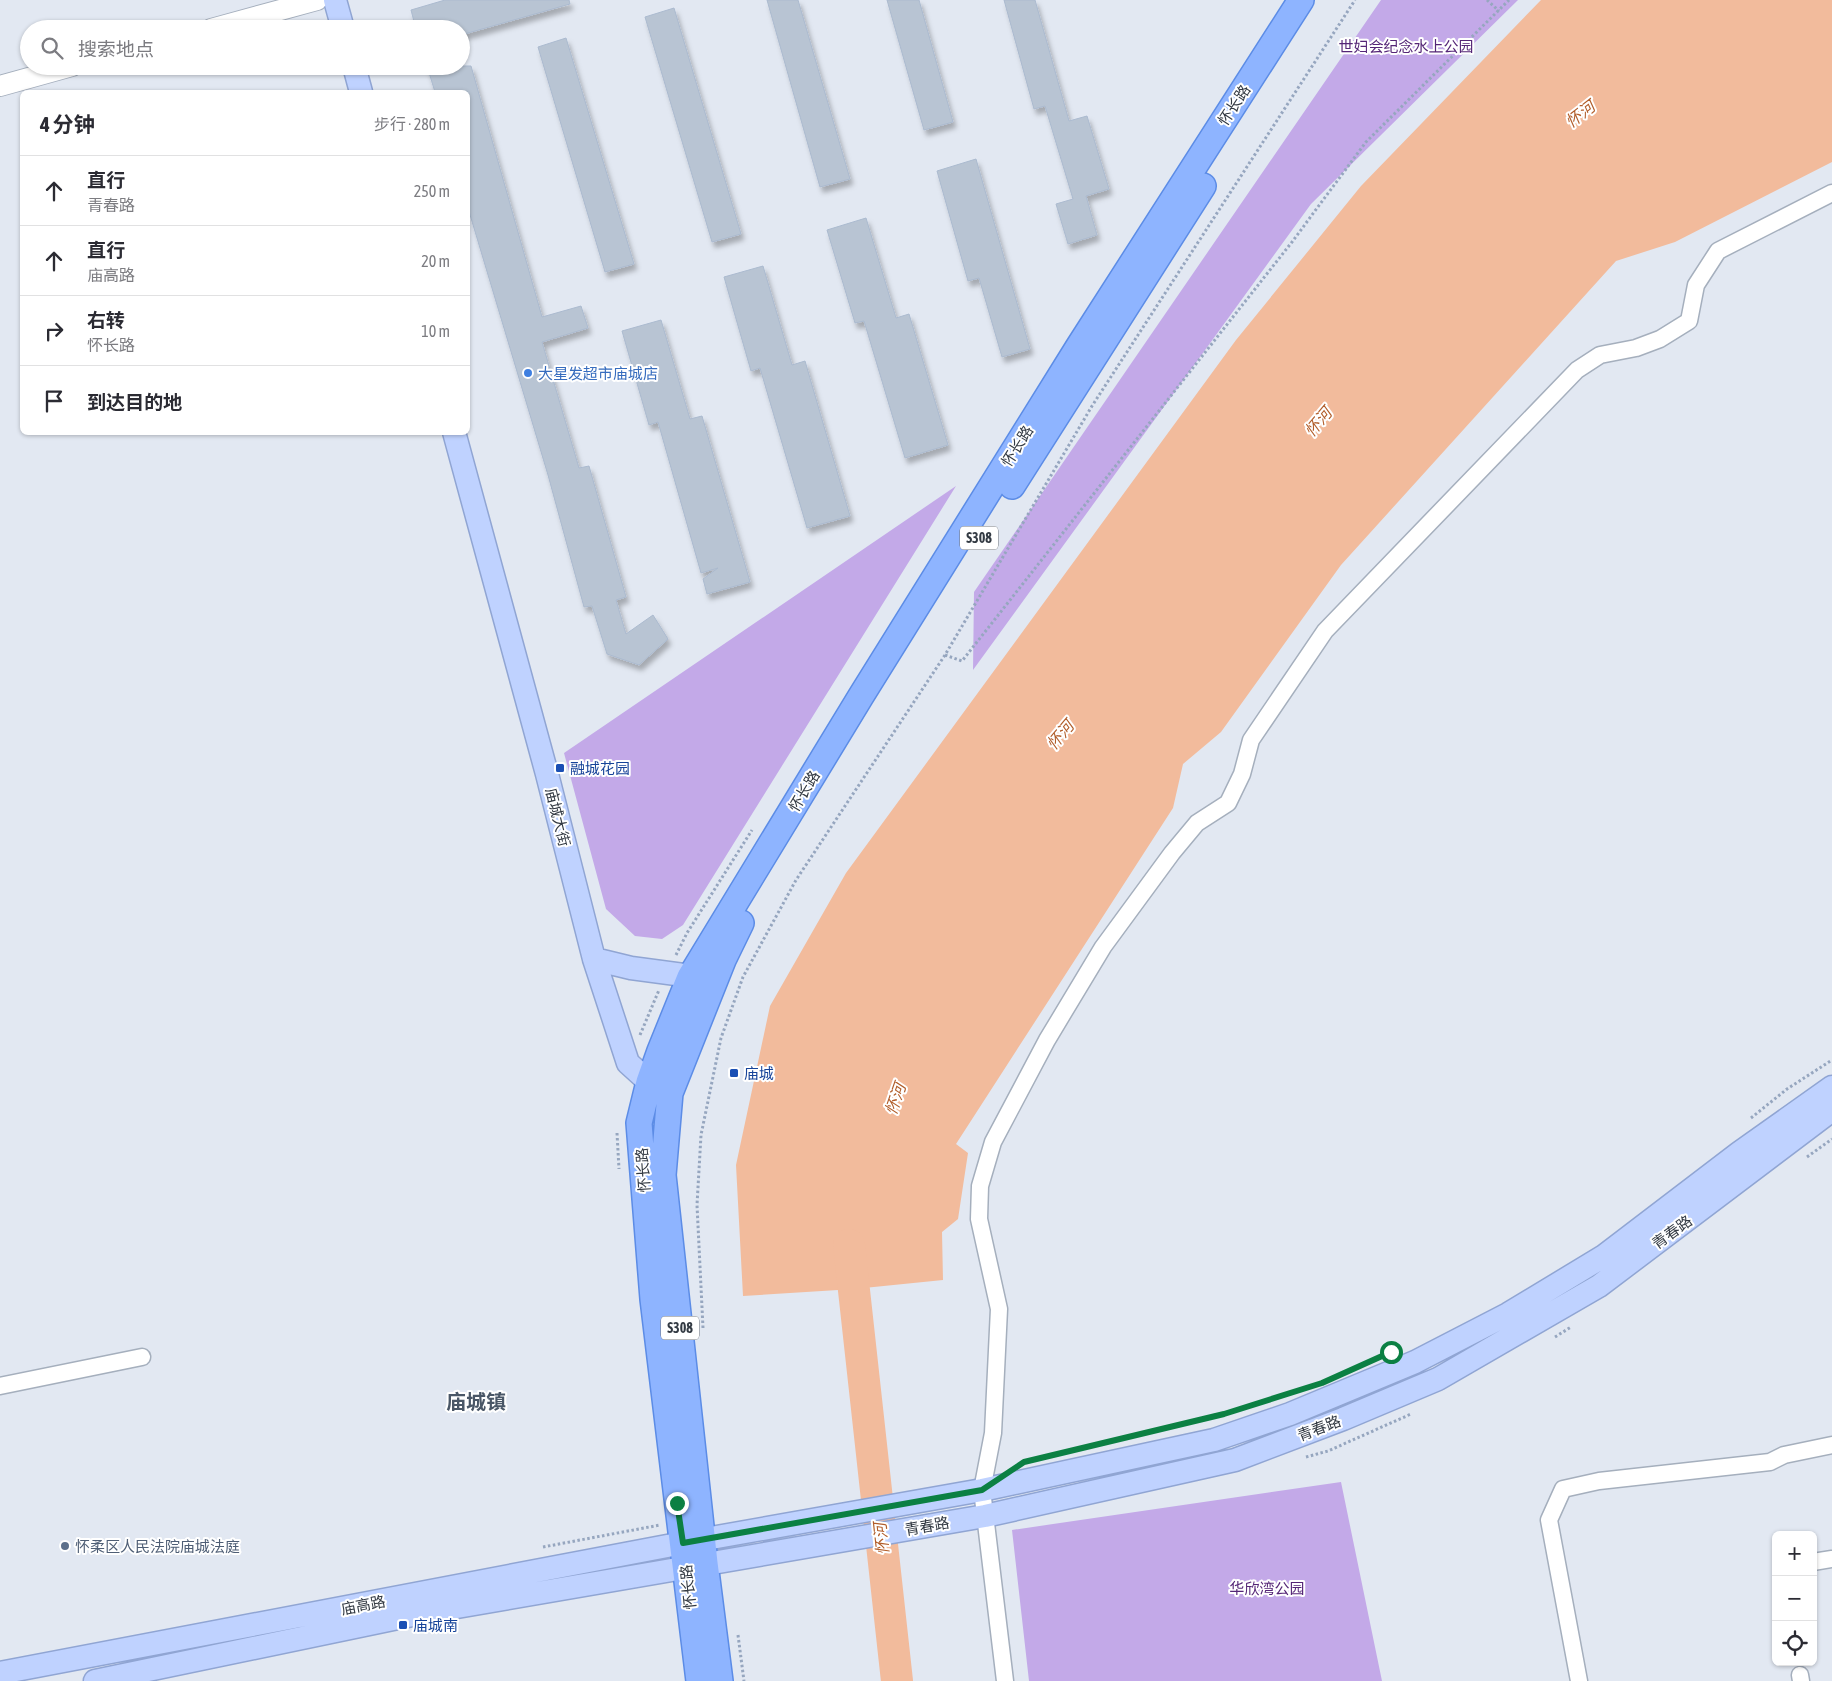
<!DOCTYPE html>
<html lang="zh">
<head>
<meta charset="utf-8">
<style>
	body { margin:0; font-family:"Asap Condensed","Noto Sans SC",sans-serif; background:#f7f7f7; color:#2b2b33 }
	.controls { position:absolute; right:15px; bottom:15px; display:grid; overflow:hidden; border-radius:8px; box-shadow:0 1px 4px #0004 }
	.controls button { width:45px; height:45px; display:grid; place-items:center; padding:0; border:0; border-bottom:1px solid #e1e1e2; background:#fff; color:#2b2b33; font:25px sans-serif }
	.stop { position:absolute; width:15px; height:15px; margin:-11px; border:4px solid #0b8043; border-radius:50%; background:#fff }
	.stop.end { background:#0b8043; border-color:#fff; box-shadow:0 1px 5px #0008 }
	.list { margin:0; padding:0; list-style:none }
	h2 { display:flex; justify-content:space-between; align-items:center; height:65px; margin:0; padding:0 20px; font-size:21px }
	h2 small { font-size:16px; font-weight:400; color:#7c7c81 }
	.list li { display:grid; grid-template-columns:32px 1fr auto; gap:15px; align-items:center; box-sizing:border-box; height:70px; padding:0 20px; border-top:1px solid #e1e1e2 }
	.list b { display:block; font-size:19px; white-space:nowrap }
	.list p { margin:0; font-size:16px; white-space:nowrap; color:#7c7c81 }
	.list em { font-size:16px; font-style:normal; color:#7c7c81 }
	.icon { flex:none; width:28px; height:28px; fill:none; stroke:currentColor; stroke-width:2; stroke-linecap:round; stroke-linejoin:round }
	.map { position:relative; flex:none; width:1832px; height:1681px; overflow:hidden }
	.search { position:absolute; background:#fff; box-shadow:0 1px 4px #0004; left:20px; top:20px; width:450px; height:55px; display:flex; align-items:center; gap:12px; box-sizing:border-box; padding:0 18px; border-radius:28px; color:#7c7c81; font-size:19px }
	.panel { position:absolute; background:#fff; box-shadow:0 1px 4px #0004; left:20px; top:90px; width:450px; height:345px; border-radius:8px }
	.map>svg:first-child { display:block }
	.green { fill:#c3a9e8 }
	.water { fill:#f2bb9c }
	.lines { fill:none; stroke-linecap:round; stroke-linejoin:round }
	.river { stroke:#f2bb9c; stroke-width:32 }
	.building { fill:#b8c4d3; stroke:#abbacf; filter:url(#shadow) }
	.minor-casing { stroke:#a5afbd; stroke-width:19 }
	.tertiary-casing { stroke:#a5afbd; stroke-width:22 }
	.secondary-casing { stroke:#90a5d3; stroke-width:25 }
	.primary-casing { stroke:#5c8ce6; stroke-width:28 }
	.path { stroke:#96a6bf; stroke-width:3; stroke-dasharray:2.5 2.5; stroke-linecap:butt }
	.minor { stroke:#fff; stroke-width:16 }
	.tertiary { stroke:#fff; stroke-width:20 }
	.secondary { stroke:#bfd2ff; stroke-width:22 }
	.primary { stroke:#8eb4ff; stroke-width:25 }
	.route { stroke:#0b8043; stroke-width:6 }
	.shop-dot { fill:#3f7fe0; stroke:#fff; stroke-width:2 }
	.transit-dot { fill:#1a4fb4; stroke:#fff; stroke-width:2 }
	.service-dot { fill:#5c6f8a; stroke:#fff; stroke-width:2 }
	.labels { text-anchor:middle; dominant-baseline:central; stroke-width:4; stroke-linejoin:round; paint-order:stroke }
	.shield { fill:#fff; stroke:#70757b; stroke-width:1 }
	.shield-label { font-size:14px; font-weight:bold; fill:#333a43 }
	.park-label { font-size:15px; fill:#542576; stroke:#fff }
	.street-label { font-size:15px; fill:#333a43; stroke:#fff }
	.shop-label { font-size:15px; fill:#366cbe; stroke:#fff; text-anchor:start }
	.transit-label { font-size:15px; fill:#164399; stroke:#fff; text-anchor:start }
	.service-label { font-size:15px; fill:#4e5e75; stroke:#fff; text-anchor:start }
	.water-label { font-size:16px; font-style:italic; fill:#b15d2a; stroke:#fff }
	.district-label { font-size:20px; font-weight:bold; fill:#4a5767; stroke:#fff }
</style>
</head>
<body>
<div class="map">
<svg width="1832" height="1681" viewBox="0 0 1832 1681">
	<defs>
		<filter id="shadow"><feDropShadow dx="3" dy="5.5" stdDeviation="2.5" flood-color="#0004"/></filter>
	</defs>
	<rect width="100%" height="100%" fill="#e2e8f2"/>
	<path class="green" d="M1381,0H1518L1311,204L973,670L974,592Z
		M956,486L683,925L662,939L635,936L606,909L564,753Z
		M1341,1482L1382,1681H1029L1012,1530Z"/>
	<path class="water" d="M1541,0H1832V162L1675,242L1616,261L1341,565L1221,732L1183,764L1173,808L956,1144L968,1153L958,1219L942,1232L943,1280L854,1289L743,1296L736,1165L770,1006L846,873L1236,340L1361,186Z"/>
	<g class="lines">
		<path class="river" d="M849,1245L897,1681"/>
	</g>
	<path class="building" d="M445,0H569L570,4L461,35V29H416L411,10Z
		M767,0H798L850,179L820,187Z
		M887,0H919L953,122L924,130Z
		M1004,0H1035L1069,121L1087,116L1109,189L1086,196L1097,235L1068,244L1056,204L1073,199L1045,106L1034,109Z
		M674,8L741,234L712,242L645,17Z
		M566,38L634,264L605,272L538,47Z
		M427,66H471L542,317L581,306L588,328L542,342L579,468L589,466L626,597L616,600L626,634L653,615L668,639L639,665L607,654L592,606L584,607L548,475L468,208V92H435Z
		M976,159L1030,349L1002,357L979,278L968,281L937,171Z
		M866,218L896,318L909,314L948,445L905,458L864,321L855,323L827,230Z
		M763,266L792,365L805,361L850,516L807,528L760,368L751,371L724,277Z
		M661,320L690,419L702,416L750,582L707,594L703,579L718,568L701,573L658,422L649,425L622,331Z"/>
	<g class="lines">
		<g class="minor-casing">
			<path id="minor" d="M0,1386L142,1357
				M1813,1562L1832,1559
				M1800,1675L1801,1681
				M1005,1681L982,1490L993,1433L999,1309L979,1219L980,1186L993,1142L1047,1040L1103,947L1172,853L1197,823L1228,803L1242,774L1251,740L1325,631L1577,370L1600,355L1636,348L1660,339L1689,321L1696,285L1718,251L1832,193
				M1579,1681L1549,1520L1563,1489L1599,1481L1770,1462L1784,1455L1832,1445"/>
		</g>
		<g class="tertiary-casing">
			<path id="tertiary" d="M211,29L317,0
				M0,86L72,66"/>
		</g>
		<g class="secondary-casing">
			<path id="secondary" d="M335,0L343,29
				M354,66L361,92
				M454,432L547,774L594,959L628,1063L649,1082L663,1089
				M594,959L631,968L706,978
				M0,1673L683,1543L982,1490L1214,1440L1290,1414L1415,1362L1508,1314L1604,1256L1739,1153L1832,1087
				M95,1681L422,1613L985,1516L1235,1460L1343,1419L1438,1379L1599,1286L1832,1110"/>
		</g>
		<g class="primary-casing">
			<path id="primary" d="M1012,486L1203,186
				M699,1681L653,1299L639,1123L649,1082L660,1051L690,977L861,696L1079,346L1301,0
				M720,1681L705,1563L663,1175L670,1093L723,960L741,923"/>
		</g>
		<path class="path" d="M1487,0L1499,11
			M945,655L962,661L1292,242L1366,142L1509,0
			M676,955L687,933L752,830
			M640,1035L659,990
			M1751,1118L1787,1089L1832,1060
			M617,1133L619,1169
			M1807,1157L1832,1139
			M703,1328L697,1205L701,1135L721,1038L743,977L796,880L945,655L1092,406L1355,0
			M1555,1337L1571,1327
			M1180,1425L1217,1416
			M1306,1457L1328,1451L1411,1414
			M543,1547L660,1525
			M738,1635L744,1681"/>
		<use href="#minor" class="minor"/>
		<use href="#tertiary" class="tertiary"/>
		<use href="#secondary" class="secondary"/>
		<use href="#primary" class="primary"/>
	</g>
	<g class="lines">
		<path class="route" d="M677,1503L683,1543L982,1490L1024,1462L1224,1414L1322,1383L1391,1352"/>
	</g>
	<circle class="shop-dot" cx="528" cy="373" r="5"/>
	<g class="transit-dot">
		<rect x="555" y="763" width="10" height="10" rx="2.5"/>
		<rect x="729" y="1068" width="10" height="10" rx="2.5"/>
		<rect x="398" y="1620" width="10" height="10" rx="2.5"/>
	</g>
	<circle class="service-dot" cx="65" cy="1546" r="5"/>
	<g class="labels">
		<g class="shield">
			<rect x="960" y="526.5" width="38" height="23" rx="4"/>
			<rect x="661" y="1316.5" width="38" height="23" rx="4"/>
		</g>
		<g class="shield-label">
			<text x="979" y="538">S308</text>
			<text x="680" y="1328">S308</text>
		</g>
		<g class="park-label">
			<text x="1406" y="46">世妇会纪念水上公园</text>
			<text x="1267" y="1588">华欣湾公园</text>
		</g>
		<g class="street-label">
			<text transform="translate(1234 105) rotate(-57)">怀长路</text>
			<text transform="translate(1017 446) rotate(-58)">怀长路</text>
			<text transform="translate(804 791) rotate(-59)">怀长路</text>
			<text transform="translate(558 817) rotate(76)">庙城大街</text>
			<text transform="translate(643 1170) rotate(-94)">怀长路</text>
			<text transform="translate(1672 1232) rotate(-36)">青春路</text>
			<text transform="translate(1319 1428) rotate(-21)">青春路</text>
			<text transform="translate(927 1526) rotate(-10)">青春路</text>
			<text transform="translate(688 1587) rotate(-96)">怀长路</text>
			<text transform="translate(363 1605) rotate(-11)">庙高路</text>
		</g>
		<g class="shop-label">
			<text x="538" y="373">大星发超市庙城店</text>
		</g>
		<g class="transit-label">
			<text x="570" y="768">融城花园</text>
			<text x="744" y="1073">庙城</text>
			<text x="413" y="1625">庙城南</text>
		</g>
		<g class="service-label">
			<text x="75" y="1546">怀柔区人民法院庙城法庭</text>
		</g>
		<g class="water-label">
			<text transform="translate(1580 114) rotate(-38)">怀河</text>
			<text transform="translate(1318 422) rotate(-50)">怀河</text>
			<text transform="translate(1060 735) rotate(-50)">怀河</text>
			<text transform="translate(895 1099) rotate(-71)">怀河</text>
			<text transform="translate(881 1539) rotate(-96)">怀河</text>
		</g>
		<g class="district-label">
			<text x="476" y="1401">庙城镇</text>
		</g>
	</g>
</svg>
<div class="controls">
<button>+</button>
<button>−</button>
<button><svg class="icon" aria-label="locate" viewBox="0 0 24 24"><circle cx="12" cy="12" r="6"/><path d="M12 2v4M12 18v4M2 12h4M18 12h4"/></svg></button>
</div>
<div class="stop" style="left:1391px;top:1352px"></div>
<div class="stop end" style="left:677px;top:1503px"></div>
<div class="search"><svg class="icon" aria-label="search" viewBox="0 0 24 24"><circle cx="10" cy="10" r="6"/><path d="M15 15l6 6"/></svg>搜索地点</div>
<section class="panel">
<h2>4 分钟<small>步行 · 280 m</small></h2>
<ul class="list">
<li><svg class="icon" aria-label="ahead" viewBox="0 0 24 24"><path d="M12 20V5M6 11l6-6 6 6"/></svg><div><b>直行</b><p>青春路</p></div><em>250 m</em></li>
<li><svg class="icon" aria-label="ahead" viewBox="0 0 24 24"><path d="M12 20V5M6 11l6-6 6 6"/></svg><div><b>直行</b><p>庙高路</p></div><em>20 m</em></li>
<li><svg class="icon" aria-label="right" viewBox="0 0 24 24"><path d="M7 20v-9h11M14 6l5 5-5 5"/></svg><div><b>右转</b><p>怀长路</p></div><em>10 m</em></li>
<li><svg class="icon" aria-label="arrive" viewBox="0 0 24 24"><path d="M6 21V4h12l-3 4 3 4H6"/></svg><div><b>到达目的地</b></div></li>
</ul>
</section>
</div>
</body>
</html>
